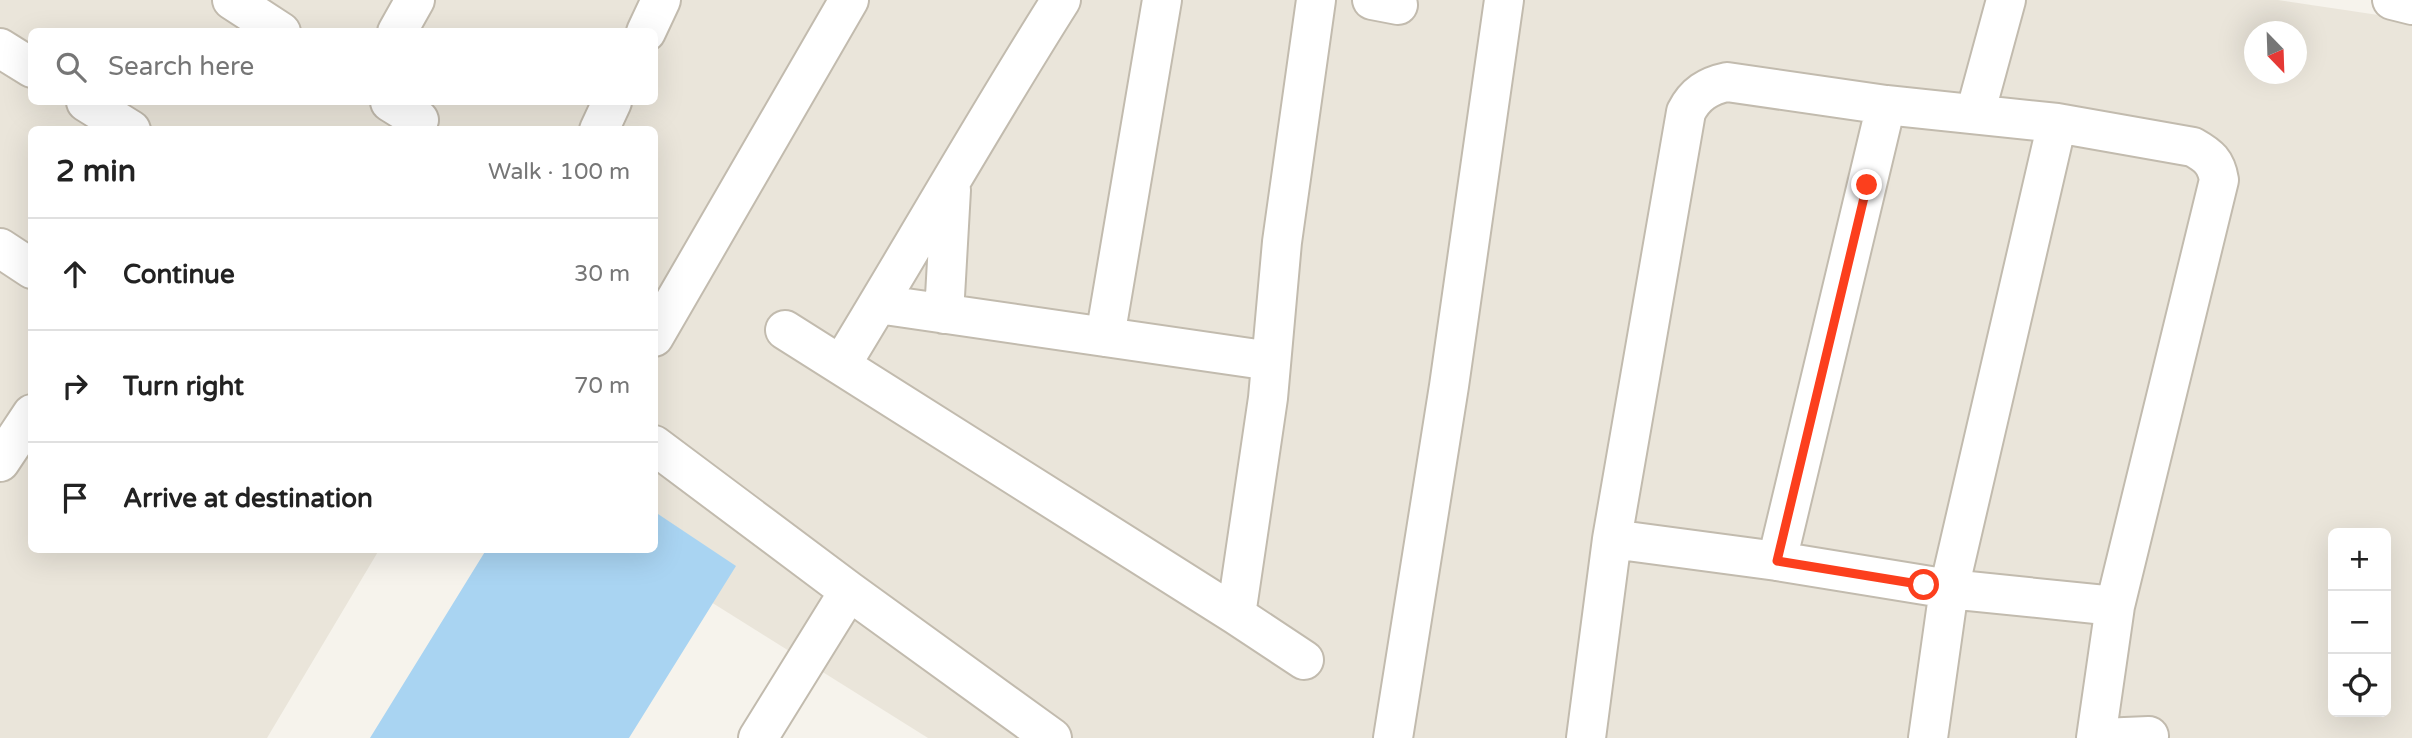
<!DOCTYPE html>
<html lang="en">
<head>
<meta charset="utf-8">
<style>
	body { margin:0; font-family:"Varela Round",sans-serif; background:#f2f2f2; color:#222 }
	.controls { position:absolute; right:21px; bottom:21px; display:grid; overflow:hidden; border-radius:10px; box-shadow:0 7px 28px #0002 }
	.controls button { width:63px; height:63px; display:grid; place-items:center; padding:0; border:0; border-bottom:2px solid #e0e0e0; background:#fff; color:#222; font:35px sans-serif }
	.compass { position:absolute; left:2244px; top:21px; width:63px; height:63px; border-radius:50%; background:#fff; box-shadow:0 7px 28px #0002; rotate:157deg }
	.stop { position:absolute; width:21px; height:21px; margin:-16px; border:5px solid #fc3f1d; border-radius:50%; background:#fff }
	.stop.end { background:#fc3f1d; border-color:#fff; box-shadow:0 2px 7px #0008 }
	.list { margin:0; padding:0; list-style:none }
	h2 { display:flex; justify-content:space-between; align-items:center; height:91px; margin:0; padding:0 28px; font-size:30px }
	h2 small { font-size:23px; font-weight:400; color:#767676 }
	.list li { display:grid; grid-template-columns:46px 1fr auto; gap:21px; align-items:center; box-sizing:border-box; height:112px; padding:0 28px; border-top:2px solid #e0e0e0 }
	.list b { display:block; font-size:26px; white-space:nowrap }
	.list em { font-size:23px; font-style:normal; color:#767676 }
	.icon { flex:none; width:38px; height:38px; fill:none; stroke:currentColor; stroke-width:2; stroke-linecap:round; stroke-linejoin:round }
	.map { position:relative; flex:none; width:2412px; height:738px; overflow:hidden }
	.search { position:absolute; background:#fff; box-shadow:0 7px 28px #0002; left:28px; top:28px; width:630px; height:77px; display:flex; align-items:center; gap:18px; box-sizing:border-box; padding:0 24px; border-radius:10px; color:#767676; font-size:26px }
	.panel { position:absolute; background:#fff; box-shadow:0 7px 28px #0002; left:28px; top:126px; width:630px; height:427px; border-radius:10px }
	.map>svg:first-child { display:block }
	.residential { fill:#eae5da; fill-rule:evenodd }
	.water { fill:#a9d4f2 }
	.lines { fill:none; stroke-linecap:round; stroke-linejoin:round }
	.minor-casing { stroke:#c2bbae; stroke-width:42 }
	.minor { stroke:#fff; stroke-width:38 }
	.route { stroke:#fc3f1d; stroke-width:9 }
</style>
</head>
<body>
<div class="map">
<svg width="2412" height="738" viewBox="0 0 2412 738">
	<rect width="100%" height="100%" fill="#f6f3ec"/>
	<path class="residential" d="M0,0H2278L2412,20V738H928L628,550H654V130H32V550H379L267,738H0ZM32,32H654V102H32ZM2254,32H2296V74H2254ZM2333,533H2386V712H2333Z"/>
	<path class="water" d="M655,512L736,566L629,738H370L486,550H654Z"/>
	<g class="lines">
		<g class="minor-casing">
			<path id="minor" d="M232,0L281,32
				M1372,0L1398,5
				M2392,0L2412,5
				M397,32L415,0
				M646,32L661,0
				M0,48L32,68
				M86,102L131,130
				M390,102L419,120
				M1975,114L2006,0
				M599,130L612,102
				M0,248L32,269
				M878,304L1271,361
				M944,314L951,190
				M785,330L1236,615L1304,660
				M654,337L849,0
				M1105,337L1162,0
				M841,365C915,244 985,120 1061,0
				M654,445L849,591L1052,738
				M0,462L32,414
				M1612,539L1777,561L1949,589L2115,606
				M1777,561L1886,105
				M1236,615L1268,398L1282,242L1316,0
				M758,738L849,591
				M1393,738L1449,386L1504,0
				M1586,738L1612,539L1686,112C1695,94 1708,86 1727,82L1886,105L2057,123L2193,147C2209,156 2216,162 2219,180L2115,606L2096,738
				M1928,738L1949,589L2057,123
				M2101,738L2149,736"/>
		</g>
		<use href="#minor" class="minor"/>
	</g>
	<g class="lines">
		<path class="route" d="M1867,185L1777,561L1924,585"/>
	</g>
</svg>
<div class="controls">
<button>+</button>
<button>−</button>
<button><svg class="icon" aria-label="locate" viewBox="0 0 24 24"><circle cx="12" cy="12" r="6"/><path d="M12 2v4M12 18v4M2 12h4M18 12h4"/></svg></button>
</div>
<svg class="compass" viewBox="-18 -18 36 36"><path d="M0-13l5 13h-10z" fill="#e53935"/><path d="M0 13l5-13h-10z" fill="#767676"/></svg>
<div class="stop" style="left:1924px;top:585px"></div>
<div class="stop end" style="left:1867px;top:185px"></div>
<div class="search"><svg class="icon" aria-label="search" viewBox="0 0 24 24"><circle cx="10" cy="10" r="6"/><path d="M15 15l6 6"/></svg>Search here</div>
<section class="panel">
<h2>2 min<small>Walk · 100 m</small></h2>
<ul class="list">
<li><svg class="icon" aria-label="ahead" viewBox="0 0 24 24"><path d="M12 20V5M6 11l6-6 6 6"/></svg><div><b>Continue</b></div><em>30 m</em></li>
<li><svg class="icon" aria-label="right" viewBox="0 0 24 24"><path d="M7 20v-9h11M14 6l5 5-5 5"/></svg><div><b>Turn right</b></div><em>70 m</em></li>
<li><svg class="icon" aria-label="arrive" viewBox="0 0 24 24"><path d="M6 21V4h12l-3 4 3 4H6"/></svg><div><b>Arrive at destination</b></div></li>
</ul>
</section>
</div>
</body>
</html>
